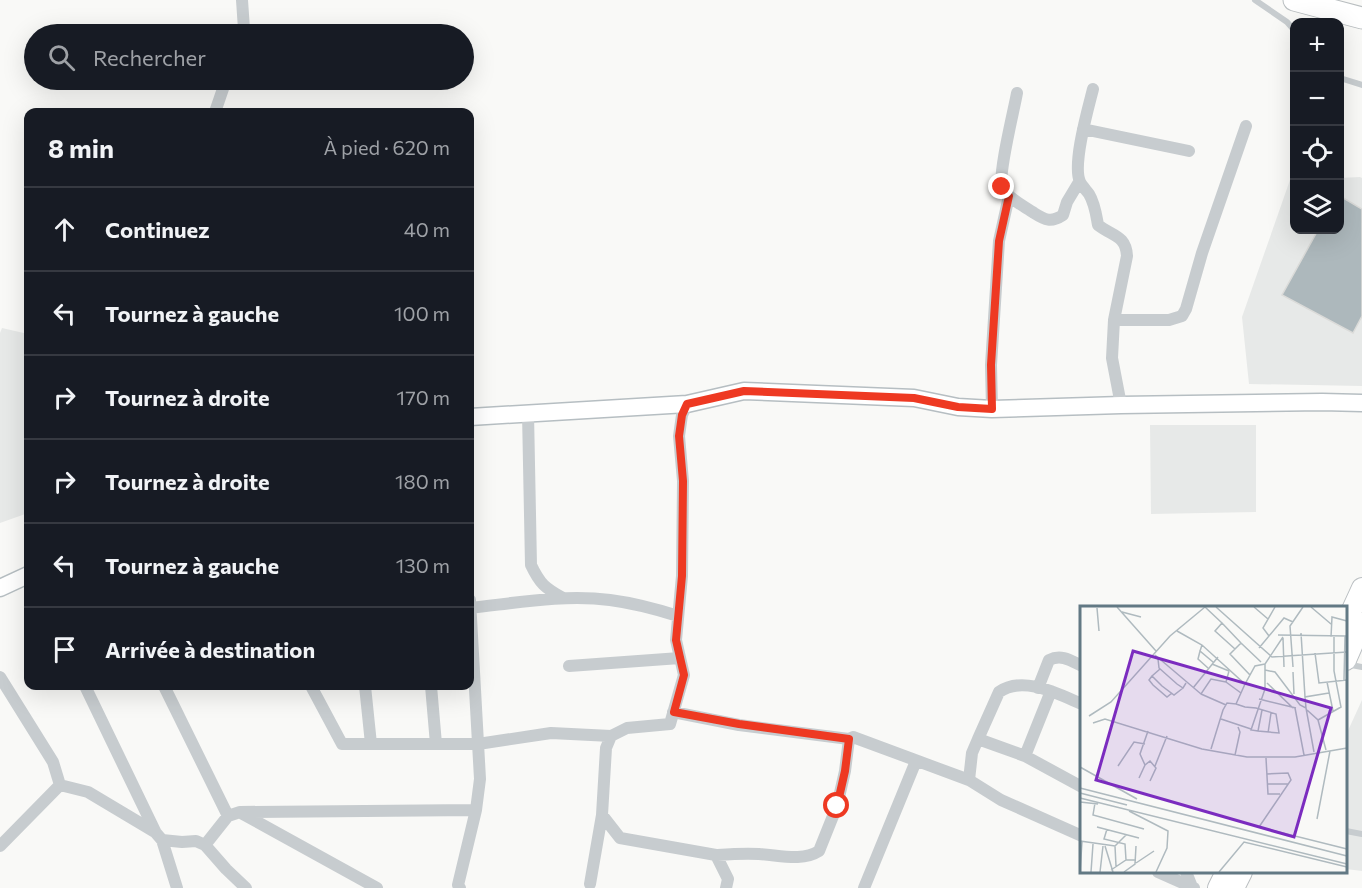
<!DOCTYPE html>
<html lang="fr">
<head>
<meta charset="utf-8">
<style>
	body { margin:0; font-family:Commissioner,sans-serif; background:#20242c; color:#f1f3f6 }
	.controls { position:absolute; right:18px; top:18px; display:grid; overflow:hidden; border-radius:12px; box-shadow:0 6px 24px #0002 }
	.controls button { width:54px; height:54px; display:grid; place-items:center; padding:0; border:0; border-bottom:2px solid #363941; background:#171b24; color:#f1f3f6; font:30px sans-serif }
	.stop { position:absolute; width:18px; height:18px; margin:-14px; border:4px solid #ee3922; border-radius:50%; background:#fff }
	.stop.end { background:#ee3922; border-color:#fff; box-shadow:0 2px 6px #0008 }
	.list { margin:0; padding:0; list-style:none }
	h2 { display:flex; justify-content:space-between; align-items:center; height:78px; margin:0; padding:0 24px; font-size:26px }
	h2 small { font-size:20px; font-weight:400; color:#9ea1a6 }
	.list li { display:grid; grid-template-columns:39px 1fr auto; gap:18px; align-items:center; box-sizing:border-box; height:84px; padding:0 24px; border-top:2px solid #363941 }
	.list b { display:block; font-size:22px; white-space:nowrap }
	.list em { font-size:20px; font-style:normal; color:#9ea1a6 }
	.icon { flex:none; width:33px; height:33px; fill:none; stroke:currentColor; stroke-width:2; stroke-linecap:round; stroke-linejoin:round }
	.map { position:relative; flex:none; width:1362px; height:888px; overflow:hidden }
	.search { position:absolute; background:#171b24; box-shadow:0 6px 24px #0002; left:24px; top:24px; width:450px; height:66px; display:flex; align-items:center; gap:15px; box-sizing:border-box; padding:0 21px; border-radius:33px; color:#9ea1a6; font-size:22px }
	.panel { position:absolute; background:#171b24; box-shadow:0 6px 24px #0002; left:24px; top:108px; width:450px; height:582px; border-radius:12px }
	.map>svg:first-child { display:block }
	.built { fill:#e7e9e8 }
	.building { fill:#adb8bc; stroke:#dbdbd9; stroke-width:1.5 }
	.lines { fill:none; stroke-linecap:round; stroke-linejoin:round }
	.secondary-casing { stroke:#b6bec2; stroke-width:19 }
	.primary-casing { stroke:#babfc2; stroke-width:22 }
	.highway-casing { stroke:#b9bec0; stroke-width:23 }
	.lane { stroke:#c7cccf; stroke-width:6 }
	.street { stroke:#c7cccf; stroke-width:12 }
	.secondary { stroke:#fff; stroke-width:16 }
	.primary { stroke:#fff; stroke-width:20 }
	.highway { stroke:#fff; stroke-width:21 }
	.route { stroke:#ee3922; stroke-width:8 }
	.inset-road { fill:none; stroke:#afbabf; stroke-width:1.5 }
	.view { fill:#7b2cbf; fill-opacity:0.15; stroke:#7b2cbf; stroke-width:3 }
	.inset-edge { fill:none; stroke:#627984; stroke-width:3 }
</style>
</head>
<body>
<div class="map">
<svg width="1362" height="888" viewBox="0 0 1362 888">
	<rect width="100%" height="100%" fill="#f9f9f7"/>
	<path class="built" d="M1360,177L1362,178V209L1340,196V178Z
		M1290,180H1294V230H1318L1310,245L1362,273V386L1249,384L1242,317Z
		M2,328L28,334V513L0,523V333Z
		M1150,425H1256V512L1151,514Z
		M1362,700V871L1346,869V735Z"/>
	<path class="building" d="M1340,196L1362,209V316L1353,333L1282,295L1318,230H1340Z"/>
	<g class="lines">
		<g class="secondary-casing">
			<path id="secondary" d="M470,417L687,404L744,391L914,398L958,407L992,409L1121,405L1322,402L1362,403
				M0,588L28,575"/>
		</g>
		<g class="primary-casing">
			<path id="primary" d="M1346,623L1362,588
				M1346,660L1362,623
				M1218,888L1226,872
				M1234,888L1242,872"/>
		</g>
		<g class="highway-casing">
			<path id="highway" d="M1294,0L1362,18"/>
		</g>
		<path class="lane" d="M1255,0L1287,22L1294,30
			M1340,78L1362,85
			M1346,664L1362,667
			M1346,831L1362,834"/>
		<path class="street" d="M242,0L244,29L242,34
			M1093,89C1088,109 1072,164 1080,182C1082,186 1086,190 1089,194C1095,204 1096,214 1098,225C1112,236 1126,235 1127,256L1114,320L1112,358L1121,405
			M1017,93C1014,110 998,174 1002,186C1005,197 1024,206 1034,213C1045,220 1051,223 1063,215L1067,202L1079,182
			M215,112L226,80
			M1083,129L1189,151
			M1114,320H1169L1182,316L1186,309L1202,253L1246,126
			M992,409L991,365L999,241L1009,196
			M528,413L531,565C540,584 545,588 563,598
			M470,608C516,603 564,594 610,600C633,603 656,609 678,616
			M569,666L680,658
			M0,677L53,762L60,785L88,792L155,832
			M85,686L156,833L162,840L182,842L196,841L205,845L226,869L246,888
			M164,686L228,816
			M311,686L342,744H478L551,733L611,736
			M365,686L371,744
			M431,686L436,744
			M1038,688L1049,660C1061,654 1070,660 1082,666
			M673,712L739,725L849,739
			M978,739L999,692C1023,675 1058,694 1082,704
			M1025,756L1051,691
			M969,780L972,753L978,739L1025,756L1082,787
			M241,813L377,888
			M602,815L620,838L716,855L728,879L726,888
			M162,840L177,888
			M205,845L228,816L240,812L476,810
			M0,846L60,785
			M716,855C731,854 745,853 759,854C779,855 802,862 819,851L837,806L845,771L849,739L853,737L969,780L1001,800L1082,836
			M1158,872L1194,888
			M1186,872L1192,887
			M590,884L602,815L606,748L611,736L627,728L670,724L684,675L676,640L682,576L683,481L679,436L682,415L687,404
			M460,888L458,885L476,810L480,779L470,600
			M864,888L916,761"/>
		<use href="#secondary" class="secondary"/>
		<use href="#primary" class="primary"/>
		<use href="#highway" class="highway"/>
	</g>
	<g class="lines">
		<path class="route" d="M837,806L845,771L849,739L739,724L674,712L684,675L676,640L682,576L683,481L679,436L682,415L687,404L744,391L914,398L958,407L992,409L991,365L999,241L1009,196L1002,187"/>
	</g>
	<g transform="translate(1080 606)">
		<rect width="267" height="267" fill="#f9f9f7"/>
		<path class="inset-road" d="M37,1L76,45M125,1L142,17L135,25L155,43M136,1L192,51L267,46M174,1L188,13M231,1L251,18M17,2L19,25M42,6L61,11M142,17L161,37M97,25L122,39L165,78L175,60L185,58M221,27L225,91M198,29L267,30M189,30L183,22L195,1M251,31L252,11L267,15M203,32L204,61M122,39L120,45L133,56M179,42L204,12L213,16M120,45L118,53L128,62M235,47L239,77L267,74M75,49L121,88L131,73L146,76M78,53L79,62L97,78L103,82L106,77M132,58L149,65M213,61L210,20L223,1M80,63L72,70L82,80L94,89L103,82M185,64L195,66L220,99L226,102L234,146M149,65L146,76L161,87M213,66L214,88M170,69L150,48L161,37L181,56M72,70L69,74L73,79L87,91L92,87M264,74L265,30M247,76L253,105M187,77L213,102M113,82L138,51M121,88L146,99M179,93L216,102M156,98L165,101L176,102L196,108L199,127L178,125L182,104M215,102L224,149M226,102L225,91L249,87M227,104L238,114L246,144M9,110L31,96L90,30L125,1M141,113L171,123M238,114L261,101L254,65V31M13,117L25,113L122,143L167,151H215L267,142M178,125L171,124L185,83V58L203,31M188,127L191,107M131,143L143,104L147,97L156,98L165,78M155,149L160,126L158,121M186,152L188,188H200M65,159L70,155L76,162L70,175M38,160L54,136L65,138M75,160L87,130M0,161L57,193M187,168L208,167L211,174L179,221L267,243M59,172L65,159L60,148L68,125M188,178H208M0,182L267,250M0,187L47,199M0,192L267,258M0,196L18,198M15,197L13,209L64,223M49,205L88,225L87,242L76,266M237,213L250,145M17,221L59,232M27,223L24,233L45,238L46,254M0,235L35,240L46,229M25,240L33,266M35,240L36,260M56,257L74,245M31,264L46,254H56M0,266L2,236M11,266L13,238M20,266L23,240M44,266L55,258L56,240M139,266L164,236L267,261"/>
		<path class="view" d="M53,45L251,102L214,231L16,174Z"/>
		<rect width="267" height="267" class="inset-edge"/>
	</g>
</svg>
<div class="controls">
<button>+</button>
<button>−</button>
<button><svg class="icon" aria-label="locate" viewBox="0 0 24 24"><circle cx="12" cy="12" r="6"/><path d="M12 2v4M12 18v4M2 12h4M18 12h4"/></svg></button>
<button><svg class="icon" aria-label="layers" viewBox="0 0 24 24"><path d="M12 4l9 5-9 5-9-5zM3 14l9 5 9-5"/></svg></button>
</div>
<div class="stop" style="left:837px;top:806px"></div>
<div class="stop end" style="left:1002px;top:187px"></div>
<div class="search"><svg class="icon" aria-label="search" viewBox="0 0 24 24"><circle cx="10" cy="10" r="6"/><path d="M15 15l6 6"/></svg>Rechercher</div>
<section class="panel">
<h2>8 min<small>À pied · 620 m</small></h2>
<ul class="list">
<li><svg class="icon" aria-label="ahead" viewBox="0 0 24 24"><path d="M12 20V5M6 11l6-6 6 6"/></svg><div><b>Continuez</b></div><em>40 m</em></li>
<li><svg class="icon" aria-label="left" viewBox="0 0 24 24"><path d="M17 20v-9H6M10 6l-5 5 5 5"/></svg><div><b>Tournez à gauche</b></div><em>100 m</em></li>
<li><svg class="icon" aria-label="right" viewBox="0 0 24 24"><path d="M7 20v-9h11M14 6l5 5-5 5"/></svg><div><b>Tournez à droite</b></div><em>170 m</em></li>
<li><svg class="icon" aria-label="right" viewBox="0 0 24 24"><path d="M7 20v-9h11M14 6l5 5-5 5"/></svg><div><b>Tournez à droite</b></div><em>180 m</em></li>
<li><svg class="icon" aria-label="left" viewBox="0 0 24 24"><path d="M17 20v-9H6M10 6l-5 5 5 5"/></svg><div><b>Tournez à gauche</b></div><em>130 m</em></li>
<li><svg class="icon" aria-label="arrive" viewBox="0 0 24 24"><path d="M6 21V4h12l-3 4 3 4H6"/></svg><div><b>Arrivée à destination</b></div></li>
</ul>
</section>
</div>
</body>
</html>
